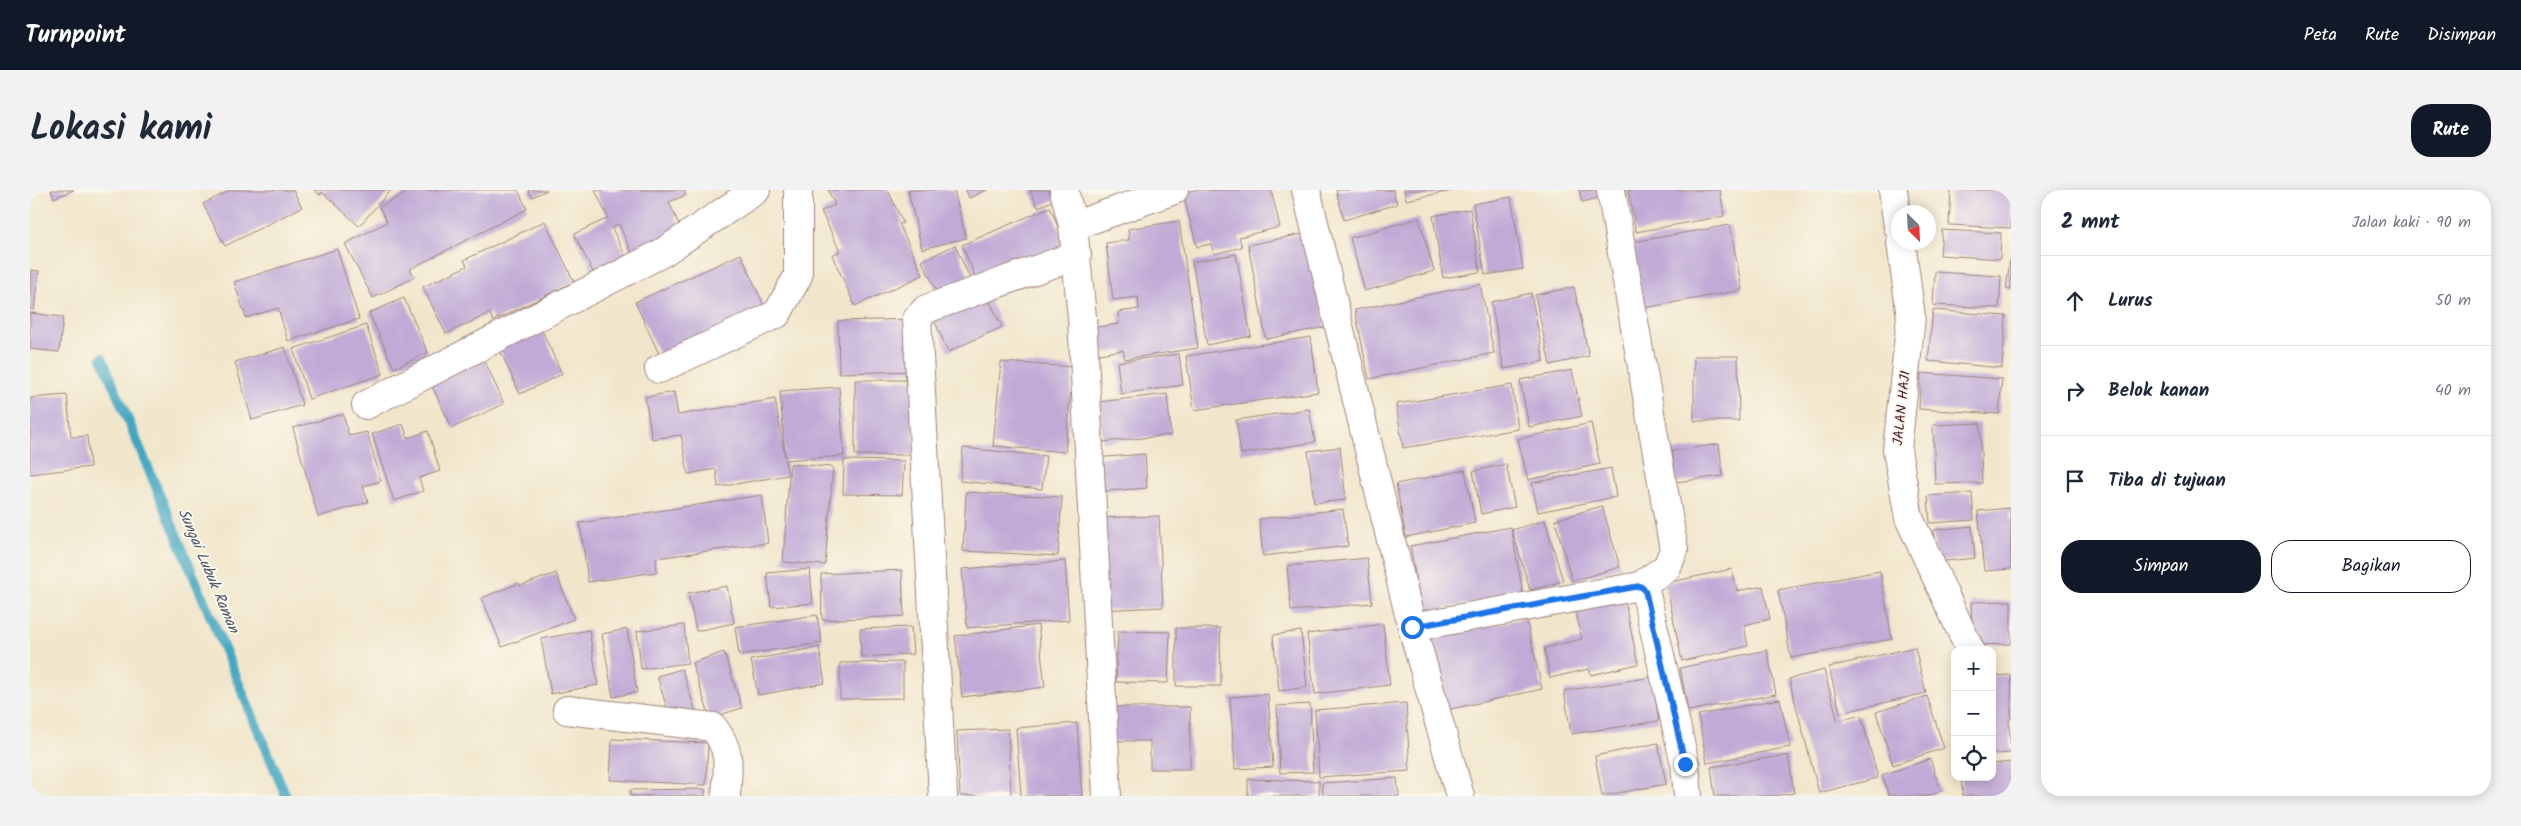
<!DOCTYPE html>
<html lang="id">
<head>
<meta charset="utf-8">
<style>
	body { margin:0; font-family:Kalam,sans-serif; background:#f2f2f3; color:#1f2937 }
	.controls { position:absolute; right:15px; bottom:15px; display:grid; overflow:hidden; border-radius:10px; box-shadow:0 2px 12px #0003 }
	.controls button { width:45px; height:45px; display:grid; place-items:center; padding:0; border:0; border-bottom:1px solid #e0e1e3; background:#fff; color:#1f2937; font:25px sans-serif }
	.compass { position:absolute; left:1861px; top:15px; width:45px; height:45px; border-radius:50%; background:#fff; box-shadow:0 2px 12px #0003; rotate:156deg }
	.stop { position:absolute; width:15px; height:15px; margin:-11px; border:4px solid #1a73e8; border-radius:50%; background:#fff }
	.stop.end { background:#1a73e8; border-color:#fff; box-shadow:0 1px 5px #0008 }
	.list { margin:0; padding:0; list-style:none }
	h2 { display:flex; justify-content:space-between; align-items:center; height:65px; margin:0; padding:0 20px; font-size:21px }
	h2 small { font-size:16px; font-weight:400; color:#747a83 }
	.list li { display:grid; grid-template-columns:32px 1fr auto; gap:15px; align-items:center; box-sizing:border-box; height:90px; padding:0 20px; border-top:1px solid #e0e1e3 }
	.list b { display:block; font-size:19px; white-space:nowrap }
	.list em { font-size:16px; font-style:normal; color:#747a83 }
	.actions { display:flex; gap:10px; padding:15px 20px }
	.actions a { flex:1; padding:11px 0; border:1px solid #111827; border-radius:20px; text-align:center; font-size:18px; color:#111827 }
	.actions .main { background:#111827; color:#fff }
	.icon { flex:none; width:28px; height:28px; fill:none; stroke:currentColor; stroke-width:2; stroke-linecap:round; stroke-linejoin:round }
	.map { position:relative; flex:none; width:1981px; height:606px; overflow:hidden; border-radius:20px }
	header { display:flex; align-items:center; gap:30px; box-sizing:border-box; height:70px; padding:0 25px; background:#111827; color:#fff }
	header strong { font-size:24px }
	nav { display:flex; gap:28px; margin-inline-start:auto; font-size:18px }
	.intro { display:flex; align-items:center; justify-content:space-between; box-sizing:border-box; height:120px; padding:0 30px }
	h1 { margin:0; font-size:35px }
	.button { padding:12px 22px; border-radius:20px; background:#111827; color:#fff; font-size:18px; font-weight:700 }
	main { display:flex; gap:30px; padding:0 30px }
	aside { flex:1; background:#fff; border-radius:20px; box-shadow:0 2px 12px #0003 }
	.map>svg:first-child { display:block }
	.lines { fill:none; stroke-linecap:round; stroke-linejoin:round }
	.stream { stroke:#42a7c2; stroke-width:10 }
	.building { fill:#c0aad6 }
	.street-casing { stroke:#9e827b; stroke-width:30 }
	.street { stroke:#fff; stroke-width:28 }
	.route { stroke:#1a73e8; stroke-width:6 }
	.labels { text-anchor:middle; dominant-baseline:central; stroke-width:4; stroke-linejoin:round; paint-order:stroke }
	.street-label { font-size:14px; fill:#4a1f2b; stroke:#fbf7ec }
	.water-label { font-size:15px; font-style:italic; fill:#475567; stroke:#fbf7ec }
</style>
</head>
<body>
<header>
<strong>Turnpoint</strong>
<nav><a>Peta</a><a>Rute</a><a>Disimpan</a></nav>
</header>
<div class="intro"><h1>Lokasi kami</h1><a class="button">Rute</a></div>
<main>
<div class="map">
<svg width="1981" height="606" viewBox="0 0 1981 606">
	<rect width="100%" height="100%" fill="#fbf7ec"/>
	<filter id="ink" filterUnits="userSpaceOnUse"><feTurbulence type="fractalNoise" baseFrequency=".02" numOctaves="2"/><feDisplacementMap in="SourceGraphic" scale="10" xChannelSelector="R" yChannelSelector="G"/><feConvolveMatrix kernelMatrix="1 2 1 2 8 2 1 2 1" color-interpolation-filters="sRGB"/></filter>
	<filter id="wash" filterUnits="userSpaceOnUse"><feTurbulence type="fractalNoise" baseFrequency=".0096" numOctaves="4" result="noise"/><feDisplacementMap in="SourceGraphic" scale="20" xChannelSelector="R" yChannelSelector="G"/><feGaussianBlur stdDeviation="1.12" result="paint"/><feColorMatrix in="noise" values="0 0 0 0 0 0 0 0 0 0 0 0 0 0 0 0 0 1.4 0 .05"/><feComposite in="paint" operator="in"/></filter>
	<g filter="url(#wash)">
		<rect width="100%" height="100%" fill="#f1e6cb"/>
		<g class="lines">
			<path class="stream" d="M72,168L256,606"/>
		</g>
		<g id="blocks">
			<path class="building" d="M21,0H44L24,8Z
				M201,0H263L272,17L195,56L173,14Z
				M284,0H361L329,36L292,2L290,5Z
				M382,0H488L497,19L380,79L385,87L343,108L315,54L357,32L349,17Z
				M498,0H517L502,7Z
				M565,0H654L656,5L639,12L654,46L604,68L589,34L582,38L597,70L565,86L544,44L578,28Z
				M798,0H858L873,33L869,34L893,85L825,116L802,65L810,61L791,21L805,15Z
				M878,0H924L936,48L892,59Z
				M936,0H957L939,8Z
				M1000,0H1031L1034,6L1008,17Z
				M1164,0H1241L1250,37L1209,47L1212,57L1184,64L1181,54L1167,57L1153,3Z
				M1306,0H1363L1367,14L1314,30Z
				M1374,0H1421V1L1376,10Z
				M1549,0H1566L1568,8L1552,12Z
				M1598,0H1690L1694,26L1606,42Z
				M1921,0H1981V38L1919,35Z
				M1481,7L1493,79L1455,85L1443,14Z
				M1020,17L1035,54L947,91L932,55Z
				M1440,19L1450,82L1413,88L1403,26Z
				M1389,28L1404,81L1335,101L1320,48Z
				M515,31L544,92L463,131L460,123L416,144L393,97L437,76L434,70Z
				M1149,31L1168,158L1095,169L1093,160L1063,165L1060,138L1089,134L1088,122L1109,119L1108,107L1083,110L1076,53L1099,50L1098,39Z
				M1700,35L1712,100L1614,118L1602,52Z
				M1912,40L1971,43L1970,69L1910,65Z
				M1277,43L1295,137L1236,149L1218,55Z
				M925,55L940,89L908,104L892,71Z
				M307,59L329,129L258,151L248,118L216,128L204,92Z
				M711,64L734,116L629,164L605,112Z
				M1206,64L1221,146L1177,155L1162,72Z
				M1980,69H1981V100L1976,99Z
				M0,80L9,81L4,120L0,119Z
				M1905,82L1971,86L1969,118L1903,115Z
				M1450,94L1464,163L1339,189L1325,120Z
				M1544,97L1559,166L1520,175L1505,105Z
				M955,101L972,137L918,162L902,125Z
				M1501,103L1514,171L1474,179L1461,112Z
				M374,108L398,163L364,178L339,123Z
				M1903,120L1976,126L1972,178L1898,171Z
				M0,123L33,127L29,162L0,159Z
				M887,129L888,181L809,183L808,131Z
				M336,135L353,184L279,209L263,159Z
				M510,136L532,184L490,204L468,156Z
				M1281,147L1288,202L1164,220L1156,166Z
				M255,157L272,215L222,230L205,172Z
				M1149,164L1153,195L1091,204L1087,172Z
				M1664,166H1708L1709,231H1664Z
				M453,167L474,214L422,238L400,192Z
				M971,172L1043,177L1035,262L963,256Z
				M1542,180L1552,226L1499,237L1490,190Z
				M1891,183L1972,189L1969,224L1889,219Z
				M825,190H885L884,265H825Z
				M1482,195L1488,239L1373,258L1366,214Z
				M809,197L814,266L755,270L758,285L688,297L686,279L658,284L651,245L622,249L615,207L644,202L648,225L745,209L755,267L750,201Z
				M1137,204L1141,245L1073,252L1068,212Z
				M37,205L41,247L57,246L60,277L0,284V208Z
				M1279,219L1285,252L1211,264L1206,230Z
				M313,224L319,246L337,242L351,291L333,296L338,312L288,327L263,238Z
				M1561,233L1570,274L1498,290L1488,249Z
				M1950,233L1952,293L1905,294L1903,235Z
				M373,234L378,248L398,241L410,281L389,288L393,301L364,311L342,244Z
				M1689,254L1693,286L1646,292L1642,261Z
				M1310,257L1316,310L1284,313L1278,261Z
				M933,258L1016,266L1012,299L930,291Z
				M1115,264L1117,298L1065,302L1063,268Z
				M814,270L874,271L872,305L813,304Z
				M760,274L803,277L795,375L753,372Z
				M1476,274L1485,317L1451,324L1443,281Z
				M1581,278L1586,307L1508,322L1502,293Z
				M1435,280L1445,333L1376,347L1366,294Z
				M936,302L1032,307L1028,366L933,361Z
				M1942,303L1944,330L1900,333L1898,306Z
				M732,305L738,353L626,368L627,382L558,392L550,333Z
				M1572,316L1590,377L1542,391L1525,330Z
				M1980,318L1981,379L1954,381L1948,321Z
				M1313,319L1318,356L1233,366L1229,329Z
				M1129,326L1133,417L1070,420L1066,328Z
				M1515,330L1533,391L1500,400L1482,340Z
				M1942,336L1945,368L1906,372L1903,340Z
				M1481,337L1493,404L1392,422L1380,356Z
				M1337,368L1342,413L1261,421L1257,376Z
				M1035,371L1039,430L937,438L932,379Z
				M780,379L783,413L741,417L737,383Z
				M1702,379L1707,401L1733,396L1740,429L1714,435L1718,456L1652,471L1636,393Z
				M872,380L874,426L792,430L791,384Z
				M1850,381L1862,449L1761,468L1748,400Z
				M526,383L544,429L472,457L452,408L489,393L490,396Z
				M697,396L704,433L666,441L658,403Z
				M1594,408L1608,474L1561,485L1559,479L1520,488L1514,458L1552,449L1545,418Z
				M1981,411V454L1943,455L1941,412Z
				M787,425L792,453L709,465L705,437Z
				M1496,428L1512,499L1412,521L1396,449Z
				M1353,434L1360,495L1285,504L1277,444Z
				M654,435L658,473L611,479L607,441Z
				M1008,435L1015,497L932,507L925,446Z
				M881,437L883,464L831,467L830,439Z
				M1146,438H1190L1191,496H1146Z
				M597,439L607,502L583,507L572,444Z
				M559,440L568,495L521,504L511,449Z
				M1088,441L1140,442L1138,493L1086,492Z
				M1271,441L1277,497L1249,501L1243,445Z
				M789,457L795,493L728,505L721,470Z
				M1885,457L1896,503L1810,523L1799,477Z
				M1737,460L1746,504L1658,521L1650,478Z
				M694,462L712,518L680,528L662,473Z
				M873,472V508L810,509V473Z
				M652,479L666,523L641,531L627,486Z
				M1794,480L1808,531L1831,525L1848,588L1789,603L1759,489Z
				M1981,485V529H1979L1981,563L1962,564V486Z
				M1622,487L1629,531L1541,544L1534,501Z
				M1238,504L1243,577L1205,579L1200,507Z
				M1897,506L1914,558L1863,575L1846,522Z
				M1750,509L1760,557L1677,573L1668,525Z
				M1376,513L1380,581L1289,587L1285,520Z
				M1280,514L1283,582L1250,583L1247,516Z
				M1075,517H1160V579H1120V551H1075Z
				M1047,533L1052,606H991L986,538Z
				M978,539L981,606H930L927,541Z
				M582,549L678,553L676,595L580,590Z
				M1628,553L1636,594L1572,606L1565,566Z
				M1758,565L1764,603L1743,606H1685L1681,577Z
				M1900,569L1911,601L1897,606H1859L1852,585Z
				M1981,572V606H1933L1931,587H1962V574Z
				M1367,588L1369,606H1293L1292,593Z
				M1218,589L1289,591V606H1218Z
				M675,599V606H600V600Z"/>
		</g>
	</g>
	<g filter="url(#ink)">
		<use href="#blocks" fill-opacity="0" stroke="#9e827b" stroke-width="1"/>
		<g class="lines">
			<g class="street-casing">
				<path id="street" d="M1034,0L1043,36L1052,127L1077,606
					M1276,0L1382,437L1430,606
					M1581,0L1644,360L1637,377L1610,396
					M1863,0L1868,37
					M1043,36L1144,0
					M1871,52L1881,127L1867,260L1879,328L1940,460
					M629,179L747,124L768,86V0
					M336,215L632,63L726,0
					M1382,437L1610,396L1615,400L1655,574L1658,606
					M537,520L683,537C702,561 698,577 696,606
					M913,606L887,129L896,119L1047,65"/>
			</g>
			<use href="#street" class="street"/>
		</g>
	</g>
	<g class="lines" filter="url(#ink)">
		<path class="route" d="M1382,437L1610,396L1615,400L1655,574"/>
	</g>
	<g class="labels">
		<g class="street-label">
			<text transform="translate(1872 218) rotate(-84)">JALAN HAJI</text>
		</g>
		<g class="water-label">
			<text transform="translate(178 381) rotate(67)">Sungai Lubuk Raman</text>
		</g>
	</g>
</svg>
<div class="controls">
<button>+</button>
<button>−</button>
<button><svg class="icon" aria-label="locate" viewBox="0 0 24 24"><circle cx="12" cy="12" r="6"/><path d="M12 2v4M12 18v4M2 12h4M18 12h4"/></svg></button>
</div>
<svg class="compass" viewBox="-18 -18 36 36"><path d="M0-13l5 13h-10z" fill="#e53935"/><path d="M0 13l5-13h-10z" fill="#747a83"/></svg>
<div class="stop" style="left:1382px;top:437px"></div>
<div class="stop end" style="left:1655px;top:574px"></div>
</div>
<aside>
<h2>2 mnt<small>Jalan kaki · 90 m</small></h2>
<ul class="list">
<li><svg class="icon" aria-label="ahead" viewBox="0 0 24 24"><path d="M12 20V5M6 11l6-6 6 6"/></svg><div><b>Lurus</b></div><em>50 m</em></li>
<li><svg class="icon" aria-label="right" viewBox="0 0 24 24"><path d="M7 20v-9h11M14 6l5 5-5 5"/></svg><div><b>Belok kanan</b></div><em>40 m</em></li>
<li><svg class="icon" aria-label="arrive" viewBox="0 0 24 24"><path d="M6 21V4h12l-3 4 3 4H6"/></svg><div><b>Tiba di tujuan</b></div></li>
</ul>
<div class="actions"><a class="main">Simpan</a><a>Bagikan</a></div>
</aside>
</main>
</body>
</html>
